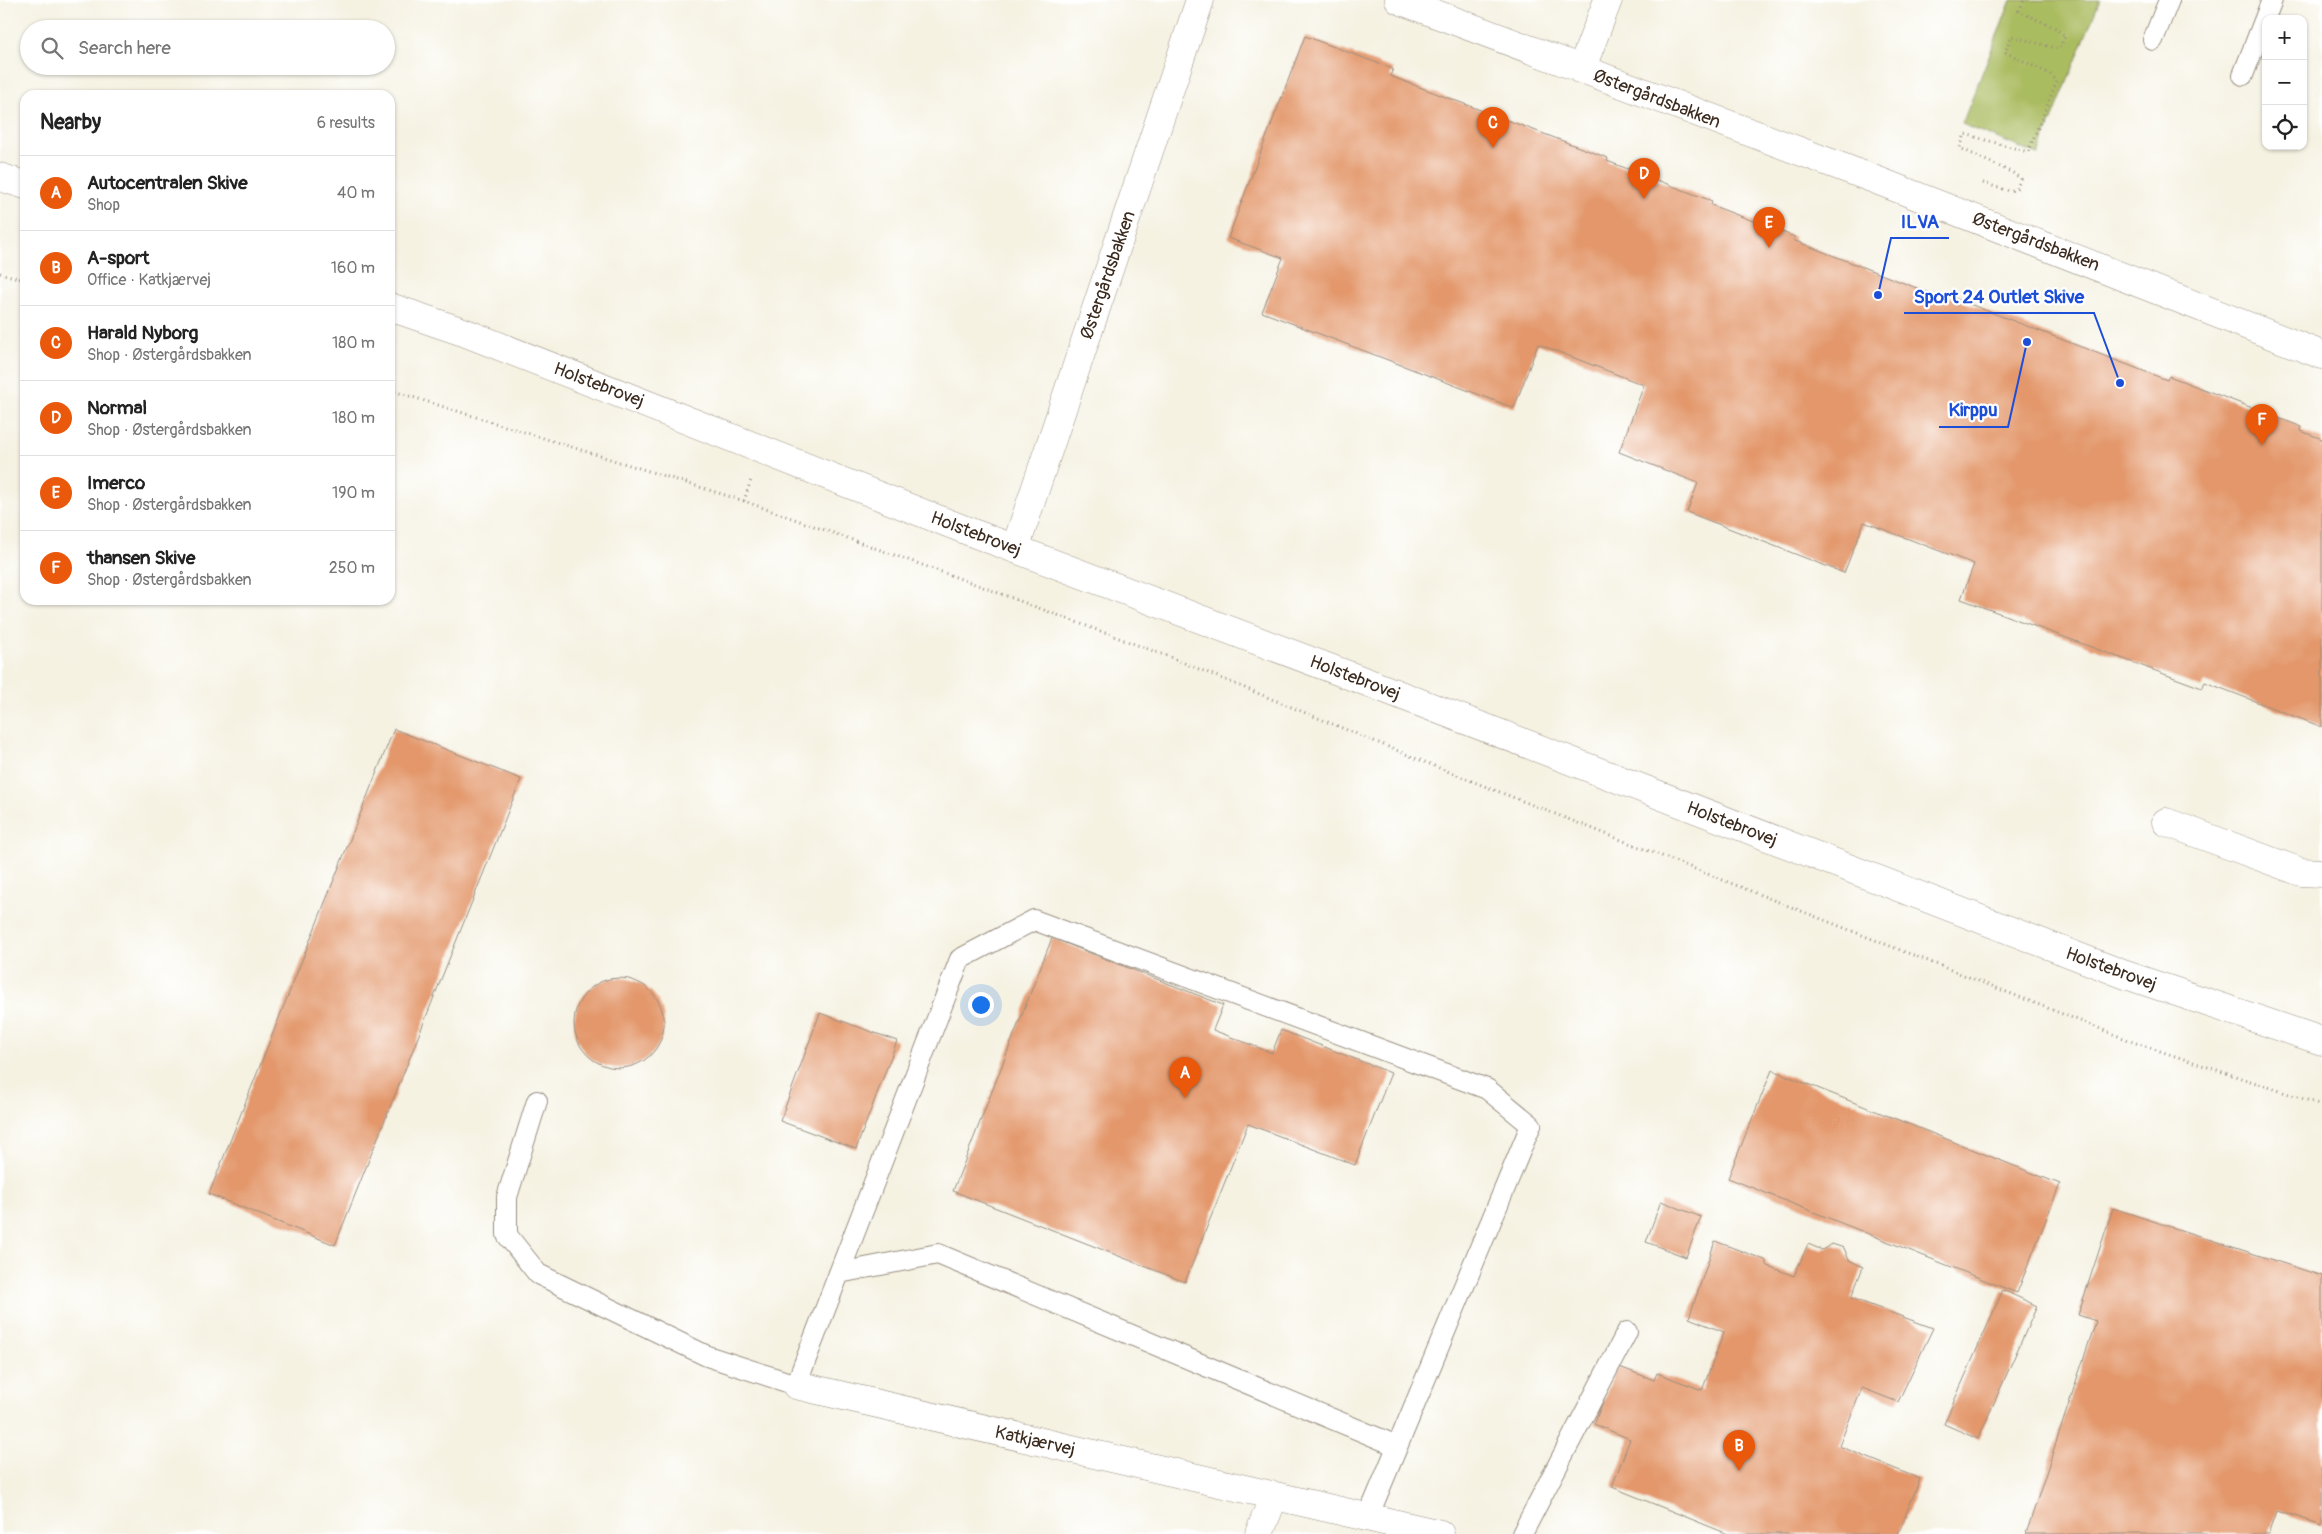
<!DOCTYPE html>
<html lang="en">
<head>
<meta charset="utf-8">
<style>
	body { margin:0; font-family:Pangolin,sans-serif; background:#f6f6f6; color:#222 }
	.controls { position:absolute; right:15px; top:15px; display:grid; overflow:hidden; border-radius:10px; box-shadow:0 1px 4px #0004 }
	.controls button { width:45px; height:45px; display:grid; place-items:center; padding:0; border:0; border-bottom:1px solid #e0e0e0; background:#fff; color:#222; font:25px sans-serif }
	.you { position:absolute; left:980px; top:1004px; width:18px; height:18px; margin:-12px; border:4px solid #fff; border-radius:50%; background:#1a73e8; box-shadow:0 0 0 8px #1a73e833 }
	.badge { display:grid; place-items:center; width:32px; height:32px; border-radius:50%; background:#ea580c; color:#fff; font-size:16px; font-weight:700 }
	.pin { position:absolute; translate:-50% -41px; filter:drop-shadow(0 1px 2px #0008) }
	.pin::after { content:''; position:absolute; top:26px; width:18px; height:15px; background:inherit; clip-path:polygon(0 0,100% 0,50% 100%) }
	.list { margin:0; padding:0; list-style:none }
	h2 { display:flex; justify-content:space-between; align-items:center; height:65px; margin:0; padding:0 20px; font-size:21px }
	h2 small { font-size:16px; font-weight:400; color:#767676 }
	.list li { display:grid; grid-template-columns:32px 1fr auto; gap:15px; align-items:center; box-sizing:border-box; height:75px; padding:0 20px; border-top:1px solid #e0e0e0 }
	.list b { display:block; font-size:19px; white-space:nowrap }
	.list p { margin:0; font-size:16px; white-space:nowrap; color:#767676 }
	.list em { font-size:16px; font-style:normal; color:#767676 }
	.icon { flex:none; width:28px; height:28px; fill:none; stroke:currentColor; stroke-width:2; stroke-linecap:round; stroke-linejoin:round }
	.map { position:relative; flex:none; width:2322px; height:1534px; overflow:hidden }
	.search { position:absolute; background:#fff; box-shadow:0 1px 4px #0004; left:20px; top:20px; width:375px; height:55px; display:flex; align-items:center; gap:12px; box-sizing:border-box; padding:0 18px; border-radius:28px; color:#767676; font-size:19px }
	.panel { position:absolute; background:#fff; box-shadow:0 1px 4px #0004; left:20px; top:90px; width:375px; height:515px; border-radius:15px }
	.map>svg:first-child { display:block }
	.green { fill:#aabc60; stroke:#72733f }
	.building { fill:#e3976a }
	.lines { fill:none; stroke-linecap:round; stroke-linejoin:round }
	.lane-casing { stroke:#988e80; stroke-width:22 }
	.street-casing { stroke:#988e80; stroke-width:29 }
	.secondary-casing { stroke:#988e80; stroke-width:29 }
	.path { stroke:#988e80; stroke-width:3; stroke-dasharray:1 4; stroke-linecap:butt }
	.lane { stroke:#fff; stroke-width:20 }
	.street { stroke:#fff; stroke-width:28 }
	.secondary { stroke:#fff; stroke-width:28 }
	.labels { text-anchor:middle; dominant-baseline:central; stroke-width:4.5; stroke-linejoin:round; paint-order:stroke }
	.street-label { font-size:18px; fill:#3b2a1e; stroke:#fff }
	.leader { fill:none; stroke:#1d4ed8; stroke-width:2 }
	.callout-dot { fill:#1d4ed8; stroke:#fff; stroke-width:2 }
	.callout-label { font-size:19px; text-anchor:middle; font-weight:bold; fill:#1d4ed8; stroke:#fff; stroke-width:4.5; stroke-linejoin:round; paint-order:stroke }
</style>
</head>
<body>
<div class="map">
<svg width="2322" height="1534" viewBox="0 0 2322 1534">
	<rect width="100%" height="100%" fill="#fff"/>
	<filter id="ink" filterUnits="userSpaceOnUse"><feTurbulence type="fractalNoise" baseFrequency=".02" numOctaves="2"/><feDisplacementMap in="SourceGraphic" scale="10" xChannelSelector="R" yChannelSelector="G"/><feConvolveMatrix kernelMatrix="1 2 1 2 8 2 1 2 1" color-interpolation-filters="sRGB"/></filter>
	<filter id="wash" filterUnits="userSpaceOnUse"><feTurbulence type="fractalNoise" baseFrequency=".0096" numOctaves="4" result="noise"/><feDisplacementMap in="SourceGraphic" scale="20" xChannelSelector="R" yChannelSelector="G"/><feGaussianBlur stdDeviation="1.12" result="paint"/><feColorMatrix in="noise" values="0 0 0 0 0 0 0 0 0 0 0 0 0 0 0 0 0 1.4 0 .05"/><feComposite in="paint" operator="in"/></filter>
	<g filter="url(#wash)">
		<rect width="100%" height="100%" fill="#f5f2e2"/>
		<path class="green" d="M2011,0H2100L2038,155L1962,124Z"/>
		<g id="blocks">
			<path class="building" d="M1305,36L1393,69L1390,76L1608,158L1607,161L1712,201L1711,205L1795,237L1793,240L1945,299L1946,295L2167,380L2169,376L2302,427L2301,431L2322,439V727L2205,682L2202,688L1961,599L1974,564L1864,522L1844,573L1687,512L1698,483L1619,452L1644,385L1538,344L1514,408L1262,312L1283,258L1228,238Z
				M394,729L521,779L335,1245L209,1194Z
				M1052,938L1223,1005L1213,1030L1272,1053L1281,1030L1391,1073L1355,1165L1248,1124L1185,1282L953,1191Z
				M574 1023a45 45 0 1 1 90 0a45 45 0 1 1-90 0Z
				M820,1013L897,1041L856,1149L780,1121Z
				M1772,1070L2060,1184L2017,1293L1728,1178Z
				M1661,1201L1701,1217L1686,1257L1646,1242Z
				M2113,1208L2322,1276V1526L2277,1511L2269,1534H2026L2096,1321L2078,1315Z
				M1715,1241L1765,1260L1768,1266L1794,1276L1808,1244L1822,1250L1832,1244L1844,1248L1849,1260L1863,1267L1851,1298L1933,1328L1898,1402L1862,1388L1839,1446L1920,1479L1898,1534H1728L1612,1487L1630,1439L1594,1424L1617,1366L1654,1380L1657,1373L1702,1390L1703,1388L1724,1332L1689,1318Z
				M2003,1290L2037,1306L1978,1439L1944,1424Z"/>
		</g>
	</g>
	<g filter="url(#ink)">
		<use href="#blocks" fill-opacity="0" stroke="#988e80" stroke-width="1"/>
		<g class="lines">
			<g class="lane-casing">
				<path id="lane" d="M2153,40L2169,0
					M2243,75L2272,0
					M537,1101L507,1197V1235L538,1274L707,1356L796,1385L960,959L1034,920L1487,1089L1531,1125L1368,1517
					M839,1273L938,1254L1397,1446
					M1522,1534L1627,1332"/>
			</g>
			<g class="street-casing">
				<path id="street" d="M1399,0L1871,178L2322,355
					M1581,70L1608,0
					M1015,549L1200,0
					M2166,822L2301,872L2322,873
					M796,1385L1440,1534
					M1259,1534L1274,1496"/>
			</g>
			<g class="secondary-casing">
				<path id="secondary" d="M0,177L25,185
					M390,307L466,333L973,533L1364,681L2123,974L2322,1041"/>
			</g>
			<path class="path" d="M1983,183L2009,191L2016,189L2021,179L2015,174L1960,148L1965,134L2028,152L2057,81L2050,74L2005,52L2011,36L2059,49L2065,36L2055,28L2019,11L2024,0
				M0,273L25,280
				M390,390L744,501L964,580L1172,658L1459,776L2136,1043L2322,1105
				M744,501L751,480"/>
			<use href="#lane" class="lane"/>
			<use href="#street" class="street"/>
			<use href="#secondary" class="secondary"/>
		</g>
	</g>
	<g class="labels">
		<g class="street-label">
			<text transform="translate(1657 99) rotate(21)">Østergårdsbakken</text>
			<text transform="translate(2036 242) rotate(21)">Østergårdsbakken</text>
			<text transform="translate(1108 275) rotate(-71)">Østergårdsbakken</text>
			<text transform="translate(599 385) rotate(21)">Holstebrovej</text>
			<text transform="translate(976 534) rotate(21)">Holstebrovej</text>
			<text transform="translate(1355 678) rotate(21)">Holstebrovej</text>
			<text transform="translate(1732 824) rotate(21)">Holstebrovej</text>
			<text transform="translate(2111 969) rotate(20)">Holstebrovej</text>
			<text transform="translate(1035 1441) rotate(13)">Katkjærvej</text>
		</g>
	</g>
	<path class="leader" d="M1878 295L1891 238H1949M2120 383L2094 313H1904M2027 342L2008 427H1939"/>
	<g class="callout-dot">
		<circle cx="1878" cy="295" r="5"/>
		<circle cx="2120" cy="383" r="5"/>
		<circle cx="2027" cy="342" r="5"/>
	</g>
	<g class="callout-label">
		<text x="1920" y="228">ILVA</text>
		<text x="1999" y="303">Sport 24 Outlet Skive</text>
		<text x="1973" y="416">Kirppu</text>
	</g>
</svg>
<div class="controls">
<button>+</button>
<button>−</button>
<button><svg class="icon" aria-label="locate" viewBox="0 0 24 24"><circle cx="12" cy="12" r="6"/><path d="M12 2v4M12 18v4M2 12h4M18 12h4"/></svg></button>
</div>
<div class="you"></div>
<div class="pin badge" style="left:1185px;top:1098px">A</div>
<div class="pin badge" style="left:1739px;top:1471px">B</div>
<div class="pin badge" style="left:1493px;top:148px">C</div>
<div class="pin badge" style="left:1644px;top:199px">D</div>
<div class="pin badge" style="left:1769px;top:248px">E</div>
<div class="pin badge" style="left:2262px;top:445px">F</div>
<div class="search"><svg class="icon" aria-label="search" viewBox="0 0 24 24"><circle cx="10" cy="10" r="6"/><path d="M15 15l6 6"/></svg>Search here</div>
<section class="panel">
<h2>Nearby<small>6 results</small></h2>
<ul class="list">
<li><span class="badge">A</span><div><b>Autocentralen Skive</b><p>Shop</p></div><em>40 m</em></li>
<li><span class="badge">B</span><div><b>A-sport</b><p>Office · Katkjærvej</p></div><em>160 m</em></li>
<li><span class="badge">C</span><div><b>Harald Nyborg</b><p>Shop · Østergårdsbakken</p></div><em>180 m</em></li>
<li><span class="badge">D</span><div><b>Normal</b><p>Shop · Østergårdsbakken</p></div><em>180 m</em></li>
<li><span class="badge">E</span><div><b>Imerco</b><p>Shop · Østergårdsbakken</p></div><em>190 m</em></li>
<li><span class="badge">F</span><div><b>thansen Skive</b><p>Shop · Østergårdsbakken</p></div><em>250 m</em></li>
</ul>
</section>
</div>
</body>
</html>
